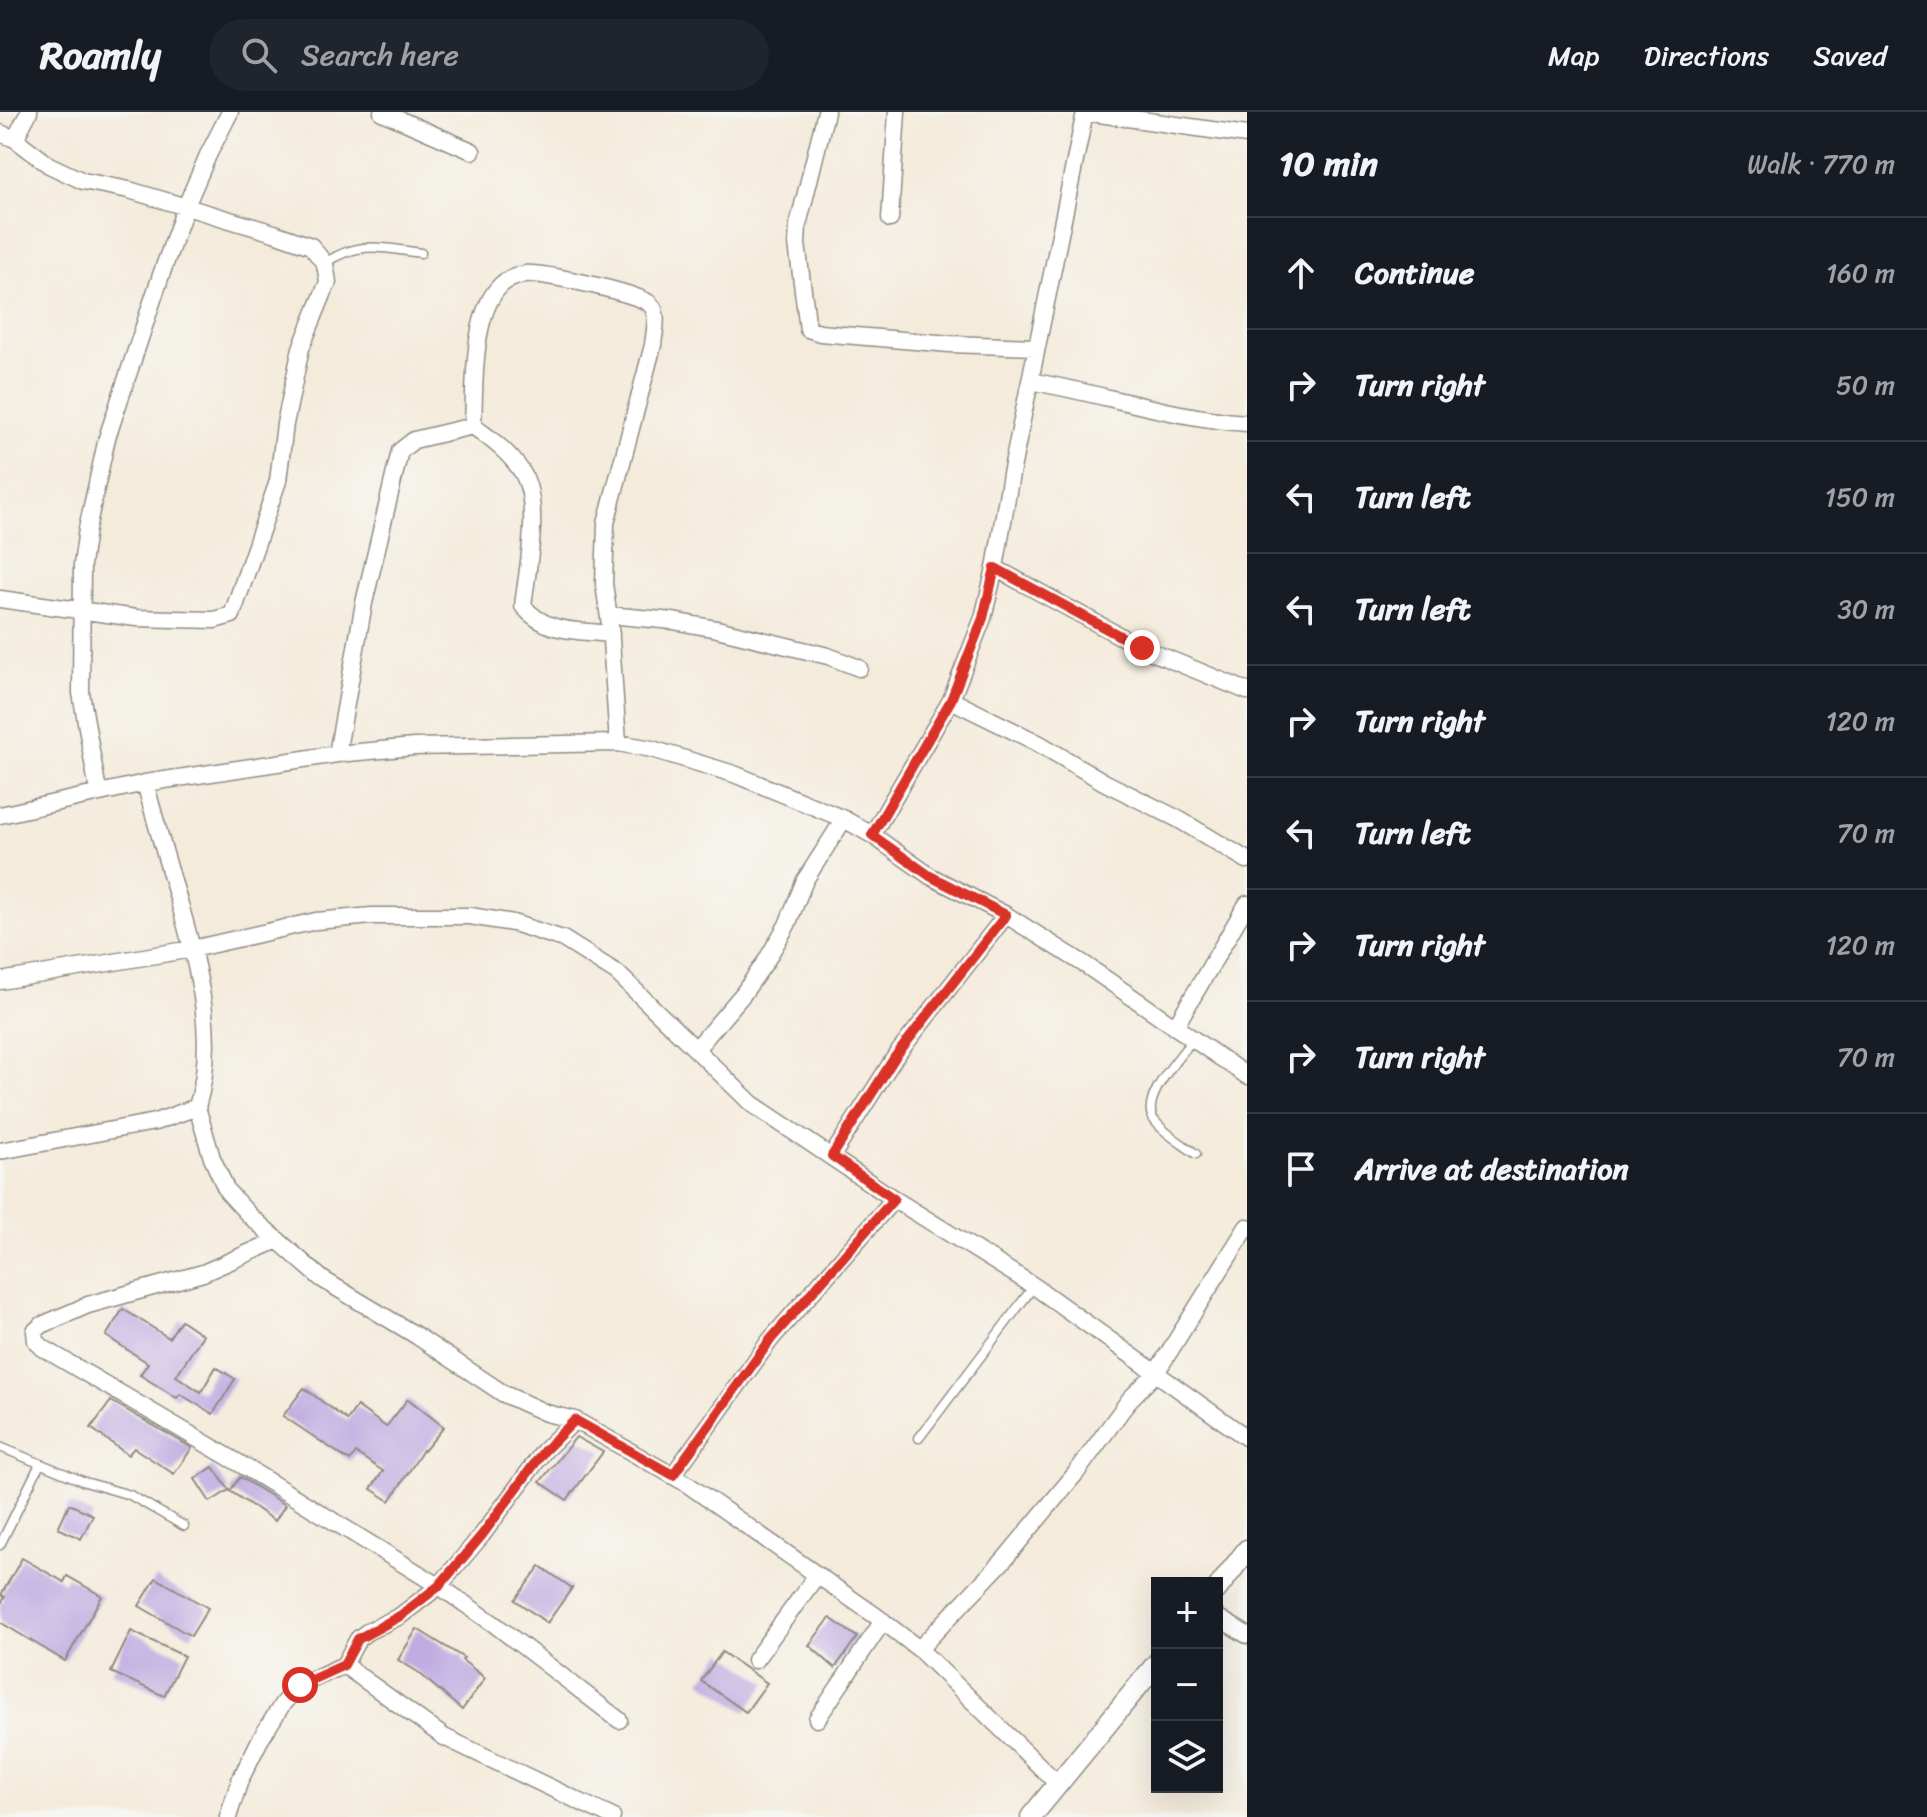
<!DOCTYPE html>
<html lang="en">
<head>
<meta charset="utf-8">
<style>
	body { margin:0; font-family:Sriracha,sans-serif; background:#20242c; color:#f1f3f6 }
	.controls { position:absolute; right:24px; bottom:24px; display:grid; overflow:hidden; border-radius:0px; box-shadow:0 8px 32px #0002 }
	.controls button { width:72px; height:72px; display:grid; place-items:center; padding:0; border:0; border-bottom:2px solid #363941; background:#171b24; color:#f1f3f6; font:40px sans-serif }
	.stop { position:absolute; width:24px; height:24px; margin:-18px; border:6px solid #d93025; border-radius:50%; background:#fff }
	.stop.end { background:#d93025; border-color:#fff; box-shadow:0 2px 8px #0008 }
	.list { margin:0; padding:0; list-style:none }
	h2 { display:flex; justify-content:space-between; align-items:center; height:104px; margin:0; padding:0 32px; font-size:34px }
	h2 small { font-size:26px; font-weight:400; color:#9ea1a6 }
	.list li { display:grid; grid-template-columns:52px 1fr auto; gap:24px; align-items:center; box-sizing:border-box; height:112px; padding:0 32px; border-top:2px solid #363941 }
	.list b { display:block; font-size:30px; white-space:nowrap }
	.list em { font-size:26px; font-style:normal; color:#9ea1a6 }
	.icon { flex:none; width:44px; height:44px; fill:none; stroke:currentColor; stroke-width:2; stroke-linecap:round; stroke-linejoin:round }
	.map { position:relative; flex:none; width:1247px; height:1705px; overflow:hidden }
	header { display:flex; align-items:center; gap:48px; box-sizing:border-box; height:112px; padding:0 40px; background:#171b24; border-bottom:2px solid #363941 }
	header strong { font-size:38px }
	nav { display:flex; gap:44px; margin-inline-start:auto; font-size:28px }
	.search { width:560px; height:72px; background:#20242c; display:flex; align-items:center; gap:20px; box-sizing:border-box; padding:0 28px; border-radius:44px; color:#9ea1a6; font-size:30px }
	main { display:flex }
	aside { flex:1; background:#171b24 }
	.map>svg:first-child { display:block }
	.building { fill:#bface1 }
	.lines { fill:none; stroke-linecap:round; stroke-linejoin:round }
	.service-casing { stroke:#908b83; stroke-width:11 }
	.minor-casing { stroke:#908b83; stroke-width:19 }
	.tertiary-casing { stroke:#908b83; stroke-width:23 }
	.service { stroke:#fff; stroke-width:8 }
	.minor { stroke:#fff; stroke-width:16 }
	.tertiary { stroke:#fff; stroke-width:20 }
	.route { stroke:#d93025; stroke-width:10 }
</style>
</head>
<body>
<header>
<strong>Roamly</strong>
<div class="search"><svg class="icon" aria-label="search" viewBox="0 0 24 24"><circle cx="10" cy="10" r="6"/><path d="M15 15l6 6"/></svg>Search here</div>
<nav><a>Map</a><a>Directions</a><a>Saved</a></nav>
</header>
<main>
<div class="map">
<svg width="1247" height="1705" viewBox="0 0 1247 1705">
	<rect width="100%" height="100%" fill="#f6f6f2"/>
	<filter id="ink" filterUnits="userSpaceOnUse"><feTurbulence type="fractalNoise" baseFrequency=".0125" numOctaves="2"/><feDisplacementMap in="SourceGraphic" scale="16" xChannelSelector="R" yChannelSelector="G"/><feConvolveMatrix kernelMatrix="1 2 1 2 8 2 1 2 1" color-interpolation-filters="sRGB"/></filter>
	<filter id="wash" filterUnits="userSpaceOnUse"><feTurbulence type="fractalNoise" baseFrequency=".006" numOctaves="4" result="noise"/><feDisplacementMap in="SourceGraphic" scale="32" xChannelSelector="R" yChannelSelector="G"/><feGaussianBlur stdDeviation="1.8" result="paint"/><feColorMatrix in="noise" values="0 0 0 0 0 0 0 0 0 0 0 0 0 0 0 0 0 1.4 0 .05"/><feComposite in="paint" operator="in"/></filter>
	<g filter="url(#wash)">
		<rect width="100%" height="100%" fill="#f4ebdb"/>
		<g id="blocks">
			<path class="building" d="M123,1197L169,1226L181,1208L203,1223L176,1264L201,1280L216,1255L235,1267L213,1302L180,1282L177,1286L140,1263L148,1251L106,1224Z
				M304,1276L347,1308L357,1294L386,1315L408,1287L444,1315L424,1339L423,1338L390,1389L371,1377L383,1359L356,1341L350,1349L283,1304Z
				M111,1289L192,1336L174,1362L134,1336L128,1343L91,1316Z
				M576,1325L603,1340L567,1388L540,1370Z
				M213,1355L229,1378L210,1390L195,1367Z
				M240,1365L285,1393L275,1409L230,1379Z
				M69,1392L93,1403L81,1427L58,1416Z
				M22,1446L64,1470L67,1464L102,1484L65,1549L0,1510V1493L5,1485L1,1483Z
				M540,1454L572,1476L547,1511L515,1488Z
				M156,1466L208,1496L191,1524L139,1494Z
				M830,1506L857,1525L835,1556L809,1533Z
				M417,1517L464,1546L462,1548L485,1566L462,1598L418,1560L398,1548Z
				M131,1519L184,1544L164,1584L111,1560Z
				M722,1540L767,1571L746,1600L701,1569Z"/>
		</g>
	</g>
	<g filter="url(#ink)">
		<use href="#blocks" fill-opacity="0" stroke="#908b83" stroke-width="2"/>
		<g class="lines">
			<g class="service-casing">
				<path id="service" d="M325,151C360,128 382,136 421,141
					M1193,927C1181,944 1137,989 1155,1009C1165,1022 1183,1032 1196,1042
					M919,1326L1034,1174
					M0,1335L85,1370L130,1383L184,1414
					M0,1433L40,1352"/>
			</g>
			<g class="minor-casing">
				<path id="minor" d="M382,0L472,39
					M826,0L798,113L797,132L808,217L820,221L950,232L1036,235
					M1085,0L1247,23
					M0,21L15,27L49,53L83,69L129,78L274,121L311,134L325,152L328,170L301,236L285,312L278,369L232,503L214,508L136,506L0,487
					M15,27L29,0
					M890,107L897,0
					M1030,269C1103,282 1174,306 1247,311
					M473,314C475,275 471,200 502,172C506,168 519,163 525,162C541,160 638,181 650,192C660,201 654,221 653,233L606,411L604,472L610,513L618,631
					M995,456L1142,536L1247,579
					M609,503L673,509L717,517L828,544L859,556
					M951,588L1038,631L1104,670L1178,707L1247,748
					M337,642L364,491L400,339L414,328L473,314C491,327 510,341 522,360C542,392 527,458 523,494C546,522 577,518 611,522
					M98,679L81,581L82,453L87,417L107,326L161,163L186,94L208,43L230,0
					M0,703L145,671L337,642L414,635L618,631L652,637L734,662L844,707L872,723L930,764L1006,803L1084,852L1247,964
					M872,723L951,588L983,506L995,456L1011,362L1085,0
					M0,869L192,837L316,809L372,804H470L513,811L563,827L617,861L752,992L894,1087L1034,1174L1247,1326
					M1175,915L1247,792
					M696,937L743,882L766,849L787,813L805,768L844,707
					M197,995L212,1046L227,1079L249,1103L322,1167L417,1224L504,1282L546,1301L575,1308L684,1370L876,1504L919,1537L1057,1671
					M0,1039L155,1010L197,995C218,926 198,857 179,789C167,750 156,710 145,671
					M832,1044L895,945L1006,803
					M278,1128L203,1161L88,1193L42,1213L35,1219L36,1229L43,1236L237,1350L439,1474L494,1512L619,1608
					M673,1363L771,1227L894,1087
					M1217,1505L1247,1523
					M919,1537L1003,1449L1076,1361L1130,1287L1156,1261L1247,1115
					M755,1548L817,1463
					M344,1553L444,1625L612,1705
					M817,1607L883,1509
					M228,1705L240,1668L260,1628L283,1591L300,1573L344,1553L358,1527L367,1520L400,1504L439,1474L482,1423L544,1339L575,1308"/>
			</g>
			<g class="tertiary-casing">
				<path id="tertiary" d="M1217,1477L1247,1438
					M1031,1705L1157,1551"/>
			</g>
			<use href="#service" class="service"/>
			<use href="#minor" class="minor"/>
			<use href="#tertiary" class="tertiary"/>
		</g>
	</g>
	<g class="lines" filter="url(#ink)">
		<path class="route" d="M300,1573L344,1553L358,1527L400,1504L439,1474L482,1423L544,1339L575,1308L673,1363L771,1227L894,1087L832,1044L895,945L1006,803L930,764L872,723L951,588L983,506L995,456L1142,536"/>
	</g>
</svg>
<div class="controls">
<button>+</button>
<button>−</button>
<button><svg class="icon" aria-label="layers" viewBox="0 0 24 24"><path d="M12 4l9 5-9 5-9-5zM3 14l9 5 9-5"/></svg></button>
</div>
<div class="stop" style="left:300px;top:1573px"></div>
<div class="stop end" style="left:1142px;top:536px"></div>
</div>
<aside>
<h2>10 min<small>Walk · 770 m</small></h2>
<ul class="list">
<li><svg class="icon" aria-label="ahead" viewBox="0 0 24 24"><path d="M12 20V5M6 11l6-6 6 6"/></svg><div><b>Continue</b></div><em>160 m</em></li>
<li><svg class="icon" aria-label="right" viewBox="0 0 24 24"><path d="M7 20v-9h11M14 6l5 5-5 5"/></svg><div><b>Turn right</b></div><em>50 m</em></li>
<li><svg class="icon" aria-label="left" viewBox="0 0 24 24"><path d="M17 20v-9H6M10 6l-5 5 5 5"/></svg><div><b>Turn left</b></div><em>150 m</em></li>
<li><svg class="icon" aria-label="left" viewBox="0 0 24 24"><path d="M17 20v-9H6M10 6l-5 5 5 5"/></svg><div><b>Turn left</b></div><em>30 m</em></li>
<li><svg class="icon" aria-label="right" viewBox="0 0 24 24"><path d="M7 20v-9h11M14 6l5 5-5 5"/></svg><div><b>Turn right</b></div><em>120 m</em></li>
<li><svg class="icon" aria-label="left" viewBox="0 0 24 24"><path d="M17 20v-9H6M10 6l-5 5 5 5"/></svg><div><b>Turn left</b></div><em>70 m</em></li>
<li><svg class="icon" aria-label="right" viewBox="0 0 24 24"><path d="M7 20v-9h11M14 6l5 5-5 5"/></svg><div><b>Turn right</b></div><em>120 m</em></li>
<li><svg class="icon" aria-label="right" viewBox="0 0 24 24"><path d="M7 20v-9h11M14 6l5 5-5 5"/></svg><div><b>Turn right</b></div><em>70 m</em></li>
<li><svg class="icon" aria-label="arrive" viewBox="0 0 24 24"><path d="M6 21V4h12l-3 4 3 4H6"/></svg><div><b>Arrive at destination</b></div></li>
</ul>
</aside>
</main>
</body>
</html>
